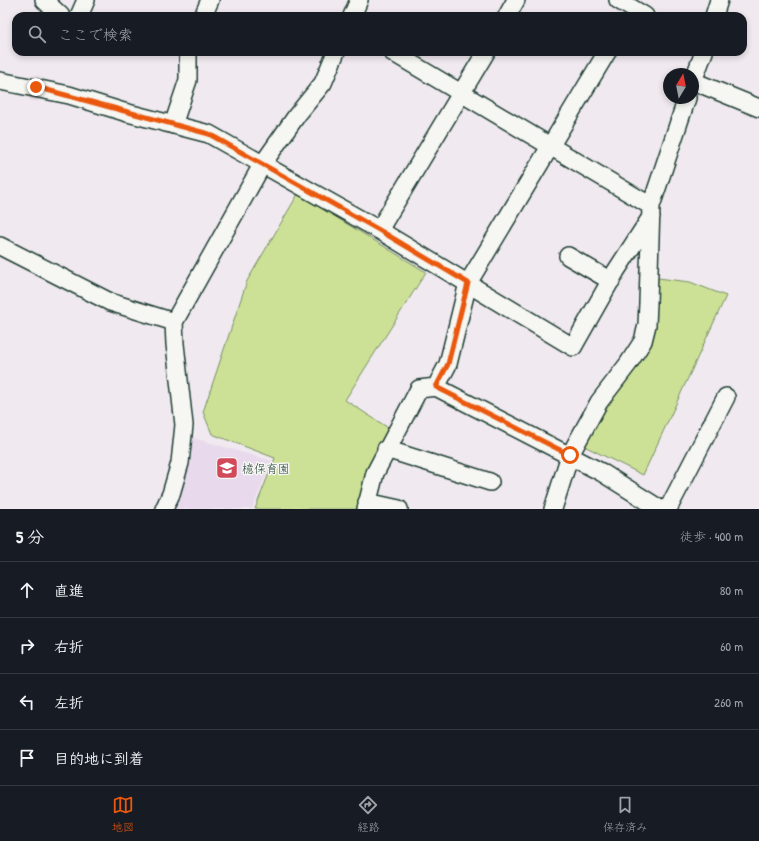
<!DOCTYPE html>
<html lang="ja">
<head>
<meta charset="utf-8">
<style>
	body { margin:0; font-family:"Patrick Hand","Klee One",sans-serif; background:#242831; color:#f1f3f6 }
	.compass { position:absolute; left:663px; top:68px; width:36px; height:36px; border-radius:50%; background:#171b24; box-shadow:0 2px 6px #0003; rotate:10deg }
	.stop { position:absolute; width:12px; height:12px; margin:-9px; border:3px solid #ea580c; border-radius:50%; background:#fff }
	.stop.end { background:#ea580c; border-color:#fff; box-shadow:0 1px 4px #0008 }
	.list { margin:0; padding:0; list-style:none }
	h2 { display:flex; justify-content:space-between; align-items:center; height:52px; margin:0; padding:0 16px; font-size:17px }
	h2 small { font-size:13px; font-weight:400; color:#9ea1a6 }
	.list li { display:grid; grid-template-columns:26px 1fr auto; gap:12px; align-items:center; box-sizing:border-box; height:56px; padding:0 16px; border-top:1px solid #363941 }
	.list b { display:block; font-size:15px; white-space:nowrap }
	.list em { font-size:13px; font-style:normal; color:#9ea1a6 }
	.icon { flex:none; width:22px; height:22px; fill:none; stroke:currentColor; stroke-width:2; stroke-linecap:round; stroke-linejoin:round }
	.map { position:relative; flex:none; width:759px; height:509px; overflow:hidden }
	.search { position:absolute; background:#171b24; box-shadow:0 2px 6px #0003; left:12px; right:12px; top:12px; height:44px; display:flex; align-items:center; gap:10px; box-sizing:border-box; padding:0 14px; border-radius:12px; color:#9ea1a6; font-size:15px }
	.sheet { height:276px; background:#171b24 }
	nav { display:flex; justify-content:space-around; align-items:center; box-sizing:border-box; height:56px; border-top:1px solid #363941; background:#171b24; font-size:11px; color:#9ea1a6 }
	nav a { display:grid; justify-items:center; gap:2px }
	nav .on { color:#ea580c }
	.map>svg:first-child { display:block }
	.built { fill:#e8daec }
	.green { fill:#cce196; stroke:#768f65 }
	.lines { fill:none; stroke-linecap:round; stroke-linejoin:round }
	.minor-casing { stroke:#1f3d34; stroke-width:20 }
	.minor { stroke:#f6f6f2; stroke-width:17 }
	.route { stroke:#ea580c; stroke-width:5 }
	.labels { text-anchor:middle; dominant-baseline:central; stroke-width:3; stroke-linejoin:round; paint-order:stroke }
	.poi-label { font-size:12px; fill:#1f3d34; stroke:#f6f6f2; text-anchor:start }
</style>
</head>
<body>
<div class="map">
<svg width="759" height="509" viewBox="0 0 759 509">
	<rect width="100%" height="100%" fill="#f0e9ef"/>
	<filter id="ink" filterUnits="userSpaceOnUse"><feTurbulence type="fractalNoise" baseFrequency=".025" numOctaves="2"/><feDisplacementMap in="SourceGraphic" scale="8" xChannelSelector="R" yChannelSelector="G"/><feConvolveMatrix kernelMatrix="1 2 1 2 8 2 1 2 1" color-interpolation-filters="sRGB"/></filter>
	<g filter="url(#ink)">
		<path class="built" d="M190,437L272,461L252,509H171Z"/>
		<path class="green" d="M298,194L426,272L345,400L390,429L360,509H255L275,458L212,434L203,412L247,281Z
			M658,278L690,282L726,296L643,475L582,445L654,321Z"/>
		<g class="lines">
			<g class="minor-casing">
				<path id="minor" d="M44,0L61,16
					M618,0L645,16
					M79,16L86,0
					M203,16L210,0
					M352,16L359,0
					M507,16L516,0
					M714,16L719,0
					M392,52L651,206
					M0,81L69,95L124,112L209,134L379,230L573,347L616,271L651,217
					M693,81L759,108
					M693,81L704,52
					M173,125L188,80V52
					M379,230L486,52
					M0,246L110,302L174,322
					M568,256L611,281
					M436,387L448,364L468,283L607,52
					M386,449L490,482
					M367,502L399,509
					M164,509L171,494L180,463L184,425L175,344L174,322L262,165L297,115L323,83L336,52
					M366,509L375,473L419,389L436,387L601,472L660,509
					M553,509L570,455L599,402L628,364L643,341L647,325L648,303L651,206L687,98
					M668,509L726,397"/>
			</g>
			<use href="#minor" class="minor"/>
		</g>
	</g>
	<g class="lines" filter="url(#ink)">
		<path class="route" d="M36,87L209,134L379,230L468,283L448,364L436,387L570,455"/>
	</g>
	<defs>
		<g id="school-square" transform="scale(1.15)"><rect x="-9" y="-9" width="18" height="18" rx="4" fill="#d1495b" stroke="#f6f6f2"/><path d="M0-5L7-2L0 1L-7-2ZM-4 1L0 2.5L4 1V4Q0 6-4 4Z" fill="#fff"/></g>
	</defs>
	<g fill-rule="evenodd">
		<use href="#school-square" x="227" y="468"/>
	</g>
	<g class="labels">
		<g class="poi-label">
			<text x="242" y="468">檍保育園</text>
		</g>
	</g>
</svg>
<svg class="compass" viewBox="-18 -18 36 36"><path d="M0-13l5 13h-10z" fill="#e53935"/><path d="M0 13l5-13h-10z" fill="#9ea1a6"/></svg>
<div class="stop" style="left:570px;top:455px"></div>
<div class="stop end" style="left:36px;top:87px"></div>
<div class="search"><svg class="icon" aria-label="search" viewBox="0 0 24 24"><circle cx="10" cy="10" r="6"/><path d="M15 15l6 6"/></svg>ここで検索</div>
</div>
<section class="sheet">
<h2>5 分<small>徒歩 · 400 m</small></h2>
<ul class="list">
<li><svg class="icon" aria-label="ahead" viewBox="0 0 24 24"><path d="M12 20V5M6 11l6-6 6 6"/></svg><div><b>直進</b></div><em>80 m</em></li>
<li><svg class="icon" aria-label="right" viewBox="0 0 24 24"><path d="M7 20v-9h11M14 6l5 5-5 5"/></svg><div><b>右折</b></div><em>60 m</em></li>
<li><svg class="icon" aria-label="left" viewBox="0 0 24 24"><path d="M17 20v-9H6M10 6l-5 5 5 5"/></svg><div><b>左折</b></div><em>260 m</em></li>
<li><svg class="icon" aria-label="arrive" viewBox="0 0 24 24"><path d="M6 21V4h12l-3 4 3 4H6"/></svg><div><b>目的地に到着</b></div></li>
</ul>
</section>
<nav>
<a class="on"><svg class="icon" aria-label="map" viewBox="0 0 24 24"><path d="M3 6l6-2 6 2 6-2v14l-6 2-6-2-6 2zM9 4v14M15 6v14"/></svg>地図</a>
<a><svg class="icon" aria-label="directions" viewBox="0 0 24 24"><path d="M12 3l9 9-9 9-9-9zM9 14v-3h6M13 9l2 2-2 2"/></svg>経路</a>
<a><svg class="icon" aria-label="saved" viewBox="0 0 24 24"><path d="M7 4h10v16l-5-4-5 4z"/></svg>保存済み</a>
</nav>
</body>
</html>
